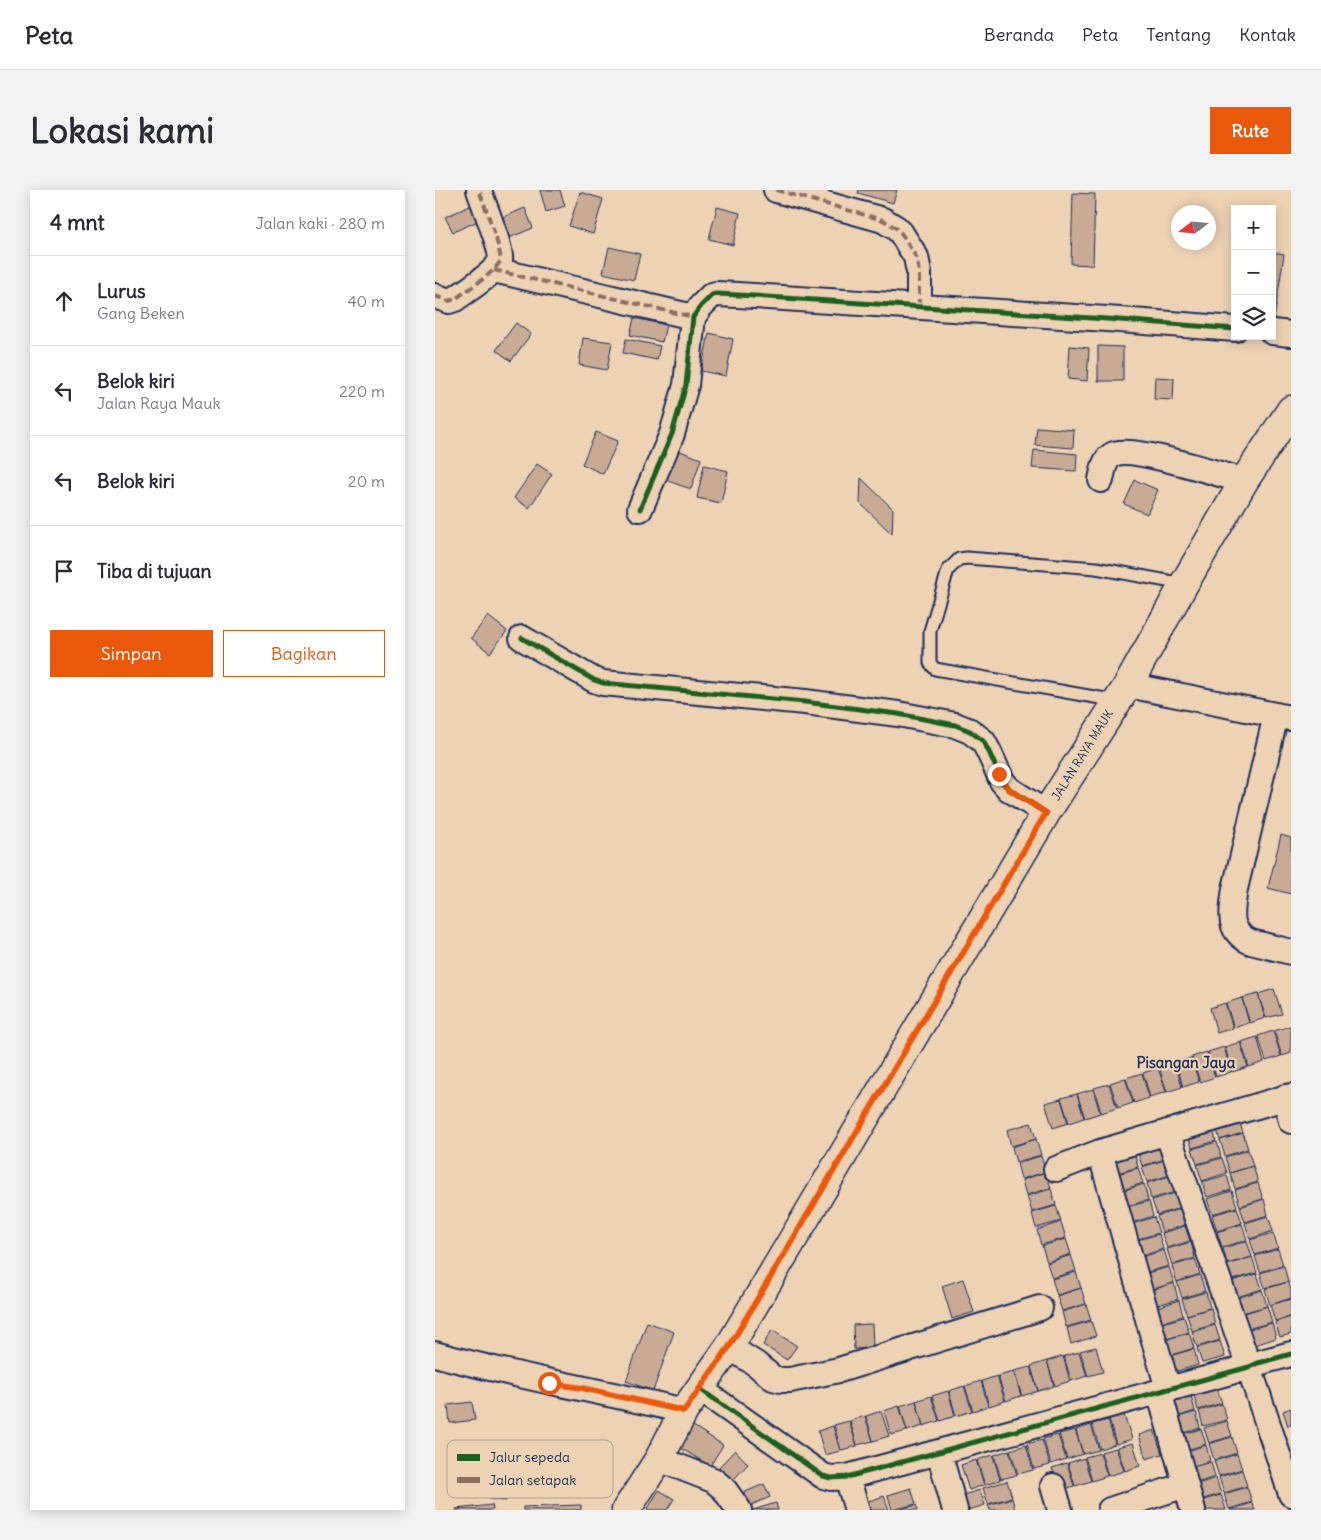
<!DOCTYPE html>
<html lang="id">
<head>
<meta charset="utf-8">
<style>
	body { margin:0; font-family:Delius,sans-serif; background:#f2f2f3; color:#2b2b33 }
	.controls { position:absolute; right:15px; top:15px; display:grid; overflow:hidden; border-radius:0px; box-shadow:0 2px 12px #0003 }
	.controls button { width:45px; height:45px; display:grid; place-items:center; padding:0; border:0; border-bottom:1px solid #e1e1e2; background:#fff; color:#2b2b33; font:25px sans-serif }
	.compass { position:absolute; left:736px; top:15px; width:45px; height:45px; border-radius:50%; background:#fff; box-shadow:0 2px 12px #0003; rotate:254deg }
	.stop { position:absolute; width:15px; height:15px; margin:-11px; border:4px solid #ea580c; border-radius:50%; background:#fff }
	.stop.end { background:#ea580c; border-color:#fff; box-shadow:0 1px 5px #0008 }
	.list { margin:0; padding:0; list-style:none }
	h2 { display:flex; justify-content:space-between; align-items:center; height:65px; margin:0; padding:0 20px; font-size:21px }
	h2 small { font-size:16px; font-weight:400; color:#7c7c81 }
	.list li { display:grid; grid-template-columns:32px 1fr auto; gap:15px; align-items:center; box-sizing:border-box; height:90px; padding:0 20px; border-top:1px solid #e1e1e2 }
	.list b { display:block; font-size:19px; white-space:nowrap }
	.list p { margin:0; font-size:16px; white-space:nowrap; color:#7c7c81 }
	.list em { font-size:16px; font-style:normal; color:#7c7c81 }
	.actions { display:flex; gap:10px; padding:15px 20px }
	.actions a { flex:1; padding:11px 0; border:1px solid #ea580c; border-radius:0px; text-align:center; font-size:18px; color:#ea580c }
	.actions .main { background:#ea580c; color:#fff }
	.icon { flex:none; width:28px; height:28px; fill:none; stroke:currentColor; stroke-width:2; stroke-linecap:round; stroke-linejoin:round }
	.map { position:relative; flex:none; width:856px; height:1320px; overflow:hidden; border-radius:0px }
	header { display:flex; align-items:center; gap:30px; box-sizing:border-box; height:70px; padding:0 25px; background:#fff; border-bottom:1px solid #e1e1e2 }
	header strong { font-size:24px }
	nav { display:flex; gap:28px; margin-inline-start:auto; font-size:18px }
	.intro { display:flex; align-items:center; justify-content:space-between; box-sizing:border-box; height:120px; padding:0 30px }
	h1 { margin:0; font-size:35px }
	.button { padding:12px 22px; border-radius:0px; background:#ea580c; color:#fff; font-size:18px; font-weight:700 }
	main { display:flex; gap:30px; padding:0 30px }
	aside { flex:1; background:#fff; border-radius:0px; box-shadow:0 2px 12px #0003 }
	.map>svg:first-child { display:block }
	.building { fill:#c9ab95; stroke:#1b2f5e }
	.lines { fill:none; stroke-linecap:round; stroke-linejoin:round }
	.service-casing { stroke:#1b2f5e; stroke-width:15 }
	.minor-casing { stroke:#1b2f5e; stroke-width:28 }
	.primary-casing { stroke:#1b2f5e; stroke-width:31 }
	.service { stroke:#edd2b4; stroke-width:11 }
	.minor { stroke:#edd2b4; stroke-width:24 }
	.primary { stroke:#edd2b4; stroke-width:28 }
	.quiet { stroke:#8d6e63; stroke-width:4; stroke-dasharray:8 4; stroke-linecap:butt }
	.cycleway-casing { stroke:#edd2b4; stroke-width:8 }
	.cycleway { stroke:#1b5e20; stroke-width:5 }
	.route { stroke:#ea580c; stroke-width:6 }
	.labels { text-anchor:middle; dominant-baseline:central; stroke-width:4.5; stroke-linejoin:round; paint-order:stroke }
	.street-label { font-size:12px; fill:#1b2f5e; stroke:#edd2b4 }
	.quarter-label { font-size:15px; font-weight:bold; fill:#1b2f5e; stroke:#edd2b4 }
	.key { fill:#edd2b4; stroke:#aea19a; stroke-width:1 }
	.key-label { font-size:14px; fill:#1b2f5e }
</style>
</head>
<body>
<header>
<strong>Peta</strong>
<nav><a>Beranda</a><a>Peta</a><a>Tentang</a><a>Kontak</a></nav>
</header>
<div class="intro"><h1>Lokasi kami</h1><a class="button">Rute</a></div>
<main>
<aside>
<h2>4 mnt<small>Jalan kaki · 280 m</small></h2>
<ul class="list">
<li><svg class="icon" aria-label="ahead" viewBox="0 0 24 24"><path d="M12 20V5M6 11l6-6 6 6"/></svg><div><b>Lurus</b><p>Gang Beken</p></div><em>40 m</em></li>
<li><svg class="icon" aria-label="left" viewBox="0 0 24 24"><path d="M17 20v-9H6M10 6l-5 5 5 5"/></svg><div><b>Belok kiri</b><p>Jalan Raya Mauk</p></div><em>220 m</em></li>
<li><svg class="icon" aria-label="left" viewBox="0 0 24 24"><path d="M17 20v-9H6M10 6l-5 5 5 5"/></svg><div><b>Belok kiri</b></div><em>20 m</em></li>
<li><svg class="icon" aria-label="arrive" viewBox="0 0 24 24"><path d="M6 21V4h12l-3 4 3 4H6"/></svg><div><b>Tiba di tujuan</b></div></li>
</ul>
<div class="actions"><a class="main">Simpan</a><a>Bagikan</a></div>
</aside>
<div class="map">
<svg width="856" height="1320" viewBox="0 0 856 1320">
	<rect width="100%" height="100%" fill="#edd2b4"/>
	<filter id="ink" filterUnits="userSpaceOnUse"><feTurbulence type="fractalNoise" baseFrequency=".02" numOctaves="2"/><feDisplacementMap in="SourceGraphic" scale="10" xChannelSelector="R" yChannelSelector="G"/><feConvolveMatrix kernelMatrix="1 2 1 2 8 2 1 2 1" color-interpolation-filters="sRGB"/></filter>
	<g filter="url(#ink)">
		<path class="building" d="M105,0H125L130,16L111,22Z
			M424,0H462L458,13L423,3Z
			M145,2L168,9L158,44L134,36Z
			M638,3L660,4L658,75L636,74Z
			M44,12L50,28L18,42L10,27Z
			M282,17L305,23L298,55L274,49Z
			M90,18L98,38L69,50L61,30Z
			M174,57L205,64L199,90L168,83Z
			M837,62L849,64L839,130H837Z
			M199,128L231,135L227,152L195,145Z
			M81,133L96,144L76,171L61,160Z
			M274,143L298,149L291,186L266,181Z
			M148,148L177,152L172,180L144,175Z
			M191,149L225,156L222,170L188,163Z
			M635,156L654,158L652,191L633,189Z
			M663,156L688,157V191H663Z
			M720,187L739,188L738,210L719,209Z
			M602,237L639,240L638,258L600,255Z
			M161,242L183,251L168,284L147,274Z
			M240,259L266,269L256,299L230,290Z
			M599,260L642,264L641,281L597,278Z
			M102,274L117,284L94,318L79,308Z
			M269,275L293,281L286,313L262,308Z
			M426,288L458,319L457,344L425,313Z
			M700,290L723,300L712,324L689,314Z
			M53,426L72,441L55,463L36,448Z
			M846,645L856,648V704L833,698Z
			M839,799L847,824L831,828L823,804Z
			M823,804L830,828L815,833L807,808Z
			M807,808L814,833L799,838L791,813Z
			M790,813L798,838L782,843L775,818Z
			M855,836L856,841V863L847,866L839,841Z
			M838,841L846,866L831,871L823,846Z
			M822,847L829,872L814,877L806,852Z
			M805,852L813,877L797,882L790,857Z
			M789,857L796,882L781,887L773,862Z
			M772,862L780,887L765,892L757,867Z
			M756,868L764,892L748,897L741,872Z
			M740,873L747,897L732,902L724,877Z
			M723,878L731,902L715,907L708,883Z
			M707,883L714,908L699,913L691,888Z
			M690,888L698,913L683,918L675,893Z
			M674,894L682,918L666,923L659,898Z
			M658,899L665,923L650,928L642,904Z
			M642,904L649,928L634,933L626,908Z
			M626,909L633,933L618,938L610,913Z
			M803,927L808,943L785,950L780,934Z
			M596,933L601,949L576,956L572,940Z
			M777,935L781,951L757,958L752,942Z
			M808,943L813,959L790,966L785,950Z
			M601,949L606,965L581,972L577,957Z
			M782,952L786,967L762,974L757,959Z
			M725,953L730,969L707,976L702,960Z
			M813,960L818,976L795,983L790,967Z
			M699,961L703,977L679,984L674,969Z
			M606,966L611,982L586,989L582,973Z
			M787,968L792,983L767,991L762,975Z
			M730,970L735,985L712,992L707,977Z
			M818,976L823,992L800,999L795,983Z
			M703,978L708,993L684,1001L679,985Z
			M611,982L616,998L591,1005L587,990Z
			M792,985L796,1000L772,1007L767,992Z
			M735,986L740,1002L716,1009L712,993Z
			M823,993L828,1009L805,1016L800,1000Z
			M709,994L713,1010L689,1017L684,1002Z
			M616,999L621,1015L597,1022L592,1006Z
			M797,1001L802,1017L777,1024L772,1009Z
			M740,1003L745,1018L722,1025L717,1010Z
			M829,1009L833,1025L810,1032L805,1017Z
			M714,1011L718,1026L694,1034L689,1018Z
			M621,1016L626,1031L601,1038L597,1023Z
			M802,1018L807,1033L782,1041L777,1025Z
			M745,1019L750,1035L727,1042L722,1026Z
			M833,1026L838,1041L815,1049L810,1033Z
			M719,1027L724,1043L699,1050L694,1035Z
			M626,1032L631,1048L606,1055L602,1040Z
			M807,1034L812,1050L787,1057L782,1042Z
			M750,1036L755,1051L732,1058L727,1043Z
			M838,1043L843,1058L820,1065L815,1050Z
			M724,1044L728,1059L704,1067L699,1051Z
			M631,1049L636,1064L612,1072L607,1056Z
			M812,1051L817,1067L792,1074L788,1058Z
			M756,1052L760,1068L737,1075L732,1059Z
			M843,1059L848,1075L825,1082L820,1066Z
			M729,1060L734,1076L709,1083L704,1068Z
			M636,1065L641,1081L617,1088L612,1073Z
			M817,1067L822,1083L797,1090L792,1075Z
			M760,1069L765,1084L742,1092L737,1076Z
			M849,1076L853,1092L830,1098L825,1083Z
			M734,1077L739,1093L714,1100L709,1084Z
			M641,1082L646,1098L622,1105L617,1089Z
			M822,1084L827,1099L802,1107L797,1091Z
			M765,1085L770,1101L747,1108L742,1092Z
			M528,1089L539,1122L517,1129L507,1096Z
			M853,1092L856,1100V1108L835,1115L830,1099Z
			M739,1093L743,1109L719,1116L714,1101Z
			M646,1098L651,1114L627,1121L622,1106Z
			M827,1100L832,1116L807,1123L802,1108Z
			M771,1102L775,1118L752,1125L747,1109Z
			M856,1109V1126L840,1131L835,1115Z
			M744,1110L748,1126L724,1133L720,1118Z
			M651,1114L656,1130L631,1137L627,1122Z
			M832,1116L837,1132L812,1139L807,1124Z
			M776,1118L780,1134L757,1141L752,1125Z
			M749,1127L754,1142L729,1150L724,1134Z
			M856,1127V1144L845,1147L840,1132Z
			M656,1131L661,1146L636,1154L632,1138Z
			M212,1132L239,1142L218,1201L191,1191Z
			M837,1133L841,1148L817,1156L812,1140Z
			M437,1134L438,1158L419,1159L418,1135Z
			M780,1135L785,1150L762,1157L757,1142Z
			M337,1140L362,1156L352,1170L328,1155Z
			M754,1143L759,1158L734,1166L729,1150Z
			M785,1151L790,1167L767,1173L762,1158Z
			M661,1157L668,1182L653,1186L645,1161Z
			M759,1159L763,1175L739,1182L734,1166Z
			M644,1162L652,1186L636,1191L629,1166Z
			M628,1166L635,1191L620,1196L612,1171Z
			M612,1171L619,1196L603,1201L596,1176Z
			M595,1177L603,1201L587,1206L579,1181Z
			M579,1182L586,1206L571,1211L563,1186Z
			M562,1186L570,1211L554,1216L547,1191Z
			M546,1191L553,1216L538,1221L530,1196Z
			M529,1196L537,1221L521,1226L514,1201Z
			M782,1198L787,1213L763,1220L759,1205Z
			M513,1201L520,1226L505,1231L497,1206Z
			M496,1206L504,1231L488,1236L481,1211Z
			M756,1206L760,1221L736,1229L731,1213Z
			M481,1211L488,1236L472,1241L465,1216Z
			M37,1212L40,1230L15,1233L13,1215Z
			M787,1214L792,1230L768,1236L764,1221Z
			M464,1216L472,1241L456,1245L449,1221Z
			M856,1218V1235L853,1236L848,1221Z
			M446,1221L454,1246L438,1251L431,1226Z
			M761,1222L765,1238L741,1245L736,1229Z
			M689,1225L697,1249L681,1254L674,1229Z
			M430,1226L438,1251L422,1255L415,1231Z
			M673,1230L680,1254L665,1259L657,1234Z
			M414,1231L422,1256L406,1260L399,1235Z
			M792,1231L797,1246L774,1253L769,1238Z
			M252,1232L288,1255L275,1276L239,1254Z
			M656,1235L664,1260L648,1264L641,1240Z
			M398,1236L405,1261L390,1265L383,1241Z
			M766,1239L771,1254L746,1262L741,1246Z
			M640,1240L648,1264L632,1269L624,1244Z
			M719,1240L727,1264L711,1269L704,1245Z
			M623,1245L631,1269L616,1274L608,1249Z
			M797,1247L802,1263L779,1270L774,1254Z
			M607,1250L615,1275L599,1279L592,1254Z
			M698,1253L705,1276L690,1281L682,1257Z
			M591,1255L598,1280L583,1284L575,1260Z
			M771,1255L775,1271L751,1278L746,1263Z
			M681,1258L689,1281L673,1286L666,1262Z
			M300,1260L313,1274L298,1290L284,1277Z
			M574,1260L582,1285L566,1289L559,1265Z
			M665,1263L672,1286L657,1291L650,1267Z
			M802,1264L807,1279L784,1286L779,1271Z
			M558,1265L565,1290L550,1295L542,1270Z
			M649,1268L656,1291L640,1296L633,1273Z
			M541,1270L549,1295L534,1300L526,1275Z
			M776,1272L780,1287L756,1295L751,1279Z
			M632,1273L639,1296L624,1301L617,1278Z
			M807,1280L812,1296L789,1303L784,1287Z
			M56,1283L73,1285L71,1311L54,1309Z
			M781,1288L786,1304L761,1311L756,1296Z
			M572,1291L577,1307L553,1314L548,1298Z
			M329,1294L335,1307L314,1316L308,1303Z
			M812,1297L817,1312L794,1319L789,1304Z
			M476,1298L481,1314L457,1320L453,1305Z
			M224,1300L239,1309L232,1320H212Z
			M545,1300L550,1315L533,1320H525L521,1307Z
			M786,1305L791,1320H764L761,1312Z
			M449,1306L454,1320H427L425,1314Z
			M577,1308L580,1320H555L553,1315Z
			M341,1313L343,1320H318Z
			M817,1313L820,1320H795Z
			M57,1315L58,1320H21V1319Z
			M146,1315V1320H88V1317Z
			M481,1315L483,1320H463Z"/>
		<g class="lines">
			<g class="service-casing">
				<path id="service" d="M682,511L500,479L495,473V441L513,380L524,369L532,368L661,378L749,394"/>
			</g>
			<g class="minor-casing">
				<path id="minor" d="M341,0L448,30L461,38L466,43L481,67L484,82V116
					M59,80L258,127
					M0,106L14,111L20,109C31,101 61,82 65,71C68,61 48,13 44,0
					M837,142L856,144
					M666,290C668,281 669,270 677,265C694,254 786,285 809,291
					M205,319L237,244L251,195L258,127L266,116L277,105L281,104L303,105L672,129L800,139
					M87,448L159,490L168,493L370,512L463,524L520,535L535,541L548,551L554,562L567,591L574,599L611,623
					M693,495L855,528
					M841,525L800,699C797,721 791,741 816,752L856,762
					M850,907L856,931
					M732,942L814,1177L856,1304
					M665,962L733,1199
					M621,979L665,962L856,906
					M294,1157L321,1174L338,1188L346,1190H355L404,1180L605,1118
					M0,1164C82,1187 166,1201 249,1221
					M265,1199L388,1286L396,1288L412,1287L814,1177L823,1173L856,1164
					M724,1202L758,1320
					M504,1262L520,1320
					M224,1269L278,1290L289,1299L304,1320
					M412,1287L422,1320
					M618,1296L625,1320
					M675,1320L750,1295"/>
			</g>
			<g class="primary-casing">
				<path id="primary" d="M191,1320L224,1269L249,1221L294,1157L611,623L693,495L749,394L809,291L856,220"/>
			</g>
			<use href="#service" class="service"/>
			<use href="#minor" class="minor"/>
			<use href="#primary" class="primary"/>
			<path class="quiet" d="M341,0L448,30L461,38L466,43L481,67L484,82V116
				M59,80L258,127
				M0,106L14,111L20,109C31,101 61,82 65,71C68,61 48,13 44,0"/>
			<g class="cycleway-casing">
				<path id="cycleway" d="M205,319L237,244L251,195L258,127L266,116L277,105L281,104L303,105L672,129L800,139
					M87,448L159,490L168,493L370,512L463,524L520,535L535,541L548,551L554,562L567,591L574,599L611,623
					M265,1199L388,1286L396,1288L412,1287L814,1177L823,1173L856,1164"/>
			</g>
			<use href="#cycleway" class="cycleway"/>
		</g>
	</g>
	<g class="lines" filter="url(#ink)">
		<path class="route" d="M114,1193L147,1198L249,1221L294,1157L611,623L574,599L564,584"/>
	</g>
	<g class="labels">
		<g class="street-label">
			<text transform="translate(647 565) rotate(-58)">JALAN RAYA MAUK</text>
		</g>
		<g class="quarter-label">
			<text x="751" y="872">Pisangan Jaya</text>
		</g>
	</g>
	<rect x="12" y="1250" width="166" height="58" rx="8" class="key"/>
	<rect x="22" y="1264" width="23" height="7" fill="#1b5e20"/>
	<rect x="22" y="1287" width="23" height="6" fill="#8d6e63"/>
	<g class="key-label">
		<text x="54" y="1272">Jalur sepeda</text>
		<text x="54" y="1295">Jalan setapak</text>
	</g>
</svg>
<div class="controls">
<button>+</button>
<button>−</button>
<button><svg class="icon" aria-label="layers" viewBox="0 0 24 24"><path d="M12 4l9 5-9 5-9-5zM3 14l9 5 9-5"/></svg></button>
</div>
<svg class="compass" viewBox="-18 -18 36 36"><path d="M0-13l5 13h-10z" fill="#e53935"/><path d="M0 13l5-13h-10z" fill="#7c7c81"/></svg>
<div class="stop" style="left:114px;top:1193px"></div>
<div class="stop end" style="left:564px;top:584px"></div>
</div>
</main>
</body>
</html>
